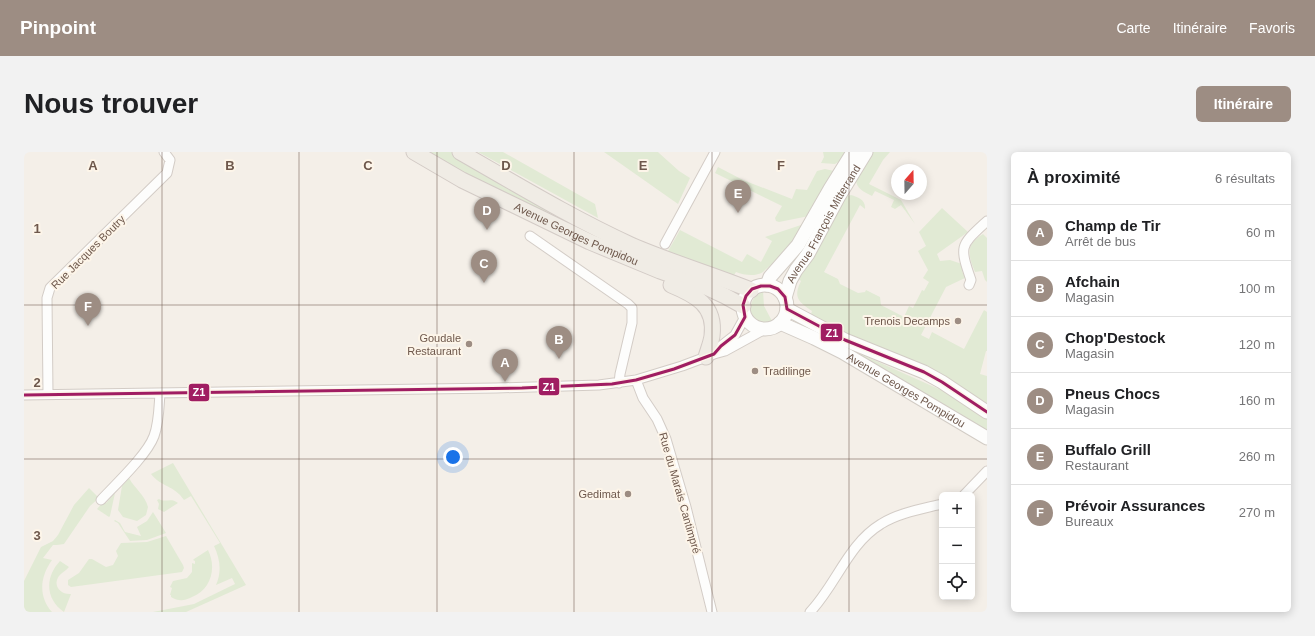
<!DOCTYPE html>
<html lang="fr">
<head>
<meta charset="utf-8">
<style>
	body { margin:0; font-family:Helvetica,sans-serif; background:#f2f2f2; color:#202124 }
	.controls { position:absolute; right:12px; bottom:12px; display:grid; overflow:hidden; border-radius:6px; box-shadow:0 2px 10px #0003 }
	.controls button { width:36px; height:36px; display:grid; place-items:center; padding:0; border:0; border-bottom:1px solid #e0e0e0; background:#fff; color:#202124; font:20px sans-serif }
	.compass { position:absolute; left:867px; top:12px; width:36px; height:36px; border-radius:50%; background:#fff; box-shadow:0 2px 10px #0003; rotate:20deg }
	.you { position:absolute; left:429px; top:305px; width:14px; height:14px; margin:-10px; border:3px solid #fff; border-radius:50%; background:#1a73e8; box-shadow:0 0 0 6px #1a73e833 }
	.badge { display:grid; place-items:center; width:26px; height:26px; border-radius:50%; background:#9d8d83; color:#fff; font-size:13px; font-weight:700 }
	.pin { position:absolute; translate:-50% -33px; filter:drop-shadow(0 1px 2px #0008) }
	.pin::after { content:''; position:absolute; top:21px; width:14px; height:12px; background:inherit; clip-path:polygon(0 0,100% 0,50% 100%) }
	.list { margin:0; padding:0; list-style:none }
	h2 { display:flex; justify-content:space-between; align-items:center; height:52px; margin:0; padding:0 16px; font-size:17px }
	h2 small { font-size:13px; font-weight:400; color:#757577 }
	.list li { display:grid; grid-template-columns:26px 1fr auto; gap:12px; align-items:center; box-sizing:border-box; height:56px; padding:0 16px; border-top:1px solid #e0e0e0 }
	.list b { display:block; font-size:15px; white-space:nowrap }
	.list p { margin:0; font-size:13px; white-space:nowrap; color:#757577 }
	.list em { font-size:13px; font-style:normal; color:#757577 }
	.icon { flex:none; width:22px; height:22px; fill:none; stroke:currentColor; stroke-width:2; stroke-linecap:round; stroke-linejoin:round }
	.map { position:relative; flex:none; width:963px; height:460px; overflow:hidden; border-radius:6px }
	header { display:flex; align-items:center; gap:24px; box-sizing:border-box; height:56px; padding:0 20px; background:#9d8d83; color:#fff }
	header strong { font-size:19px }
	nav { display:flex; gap:22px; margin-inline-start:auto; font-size:14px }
	.intro { display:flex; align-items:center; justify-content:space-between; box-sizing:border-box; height:96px; padding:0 24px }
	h1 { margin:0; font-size:28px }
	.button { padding:10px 18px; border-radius:6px; background:#9d8d83; color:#fff; font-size:14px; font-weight:700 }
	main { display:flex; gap:24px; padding:0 24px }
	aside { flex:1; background:#fff; border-radius:6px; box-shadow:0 2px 10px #0003 }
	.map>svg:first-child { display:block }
	.green { fill:#e1ead4 }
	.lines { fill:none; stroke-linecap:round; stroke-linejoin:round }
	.minor-casing { stroke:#d3ccc6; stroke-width:11 }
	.secondary-casing { stroke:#d2ccc5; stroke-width:15 }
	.primary-casing { stroke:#d3cbc6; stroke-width:17 }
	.minor { stroke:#fdfdfc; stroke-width:9 }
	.secondary { stroke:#fdfdfc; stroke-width:13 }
	.primary { stroke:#f0ece5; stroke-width:15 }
	.bus-1-casing { stroke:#fdf5e9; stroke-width:6 }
	.bus-1 { stroke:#a01d62; stroke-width:3 }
	.grid { fill:none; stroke:#6e584c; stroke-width:1; stroke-opacity:0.55 }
	.poi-dot { fill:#9d8d83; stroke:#fdf5e9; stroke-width:1.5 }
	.labels { text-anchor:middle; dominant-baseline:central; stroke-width:4; stroke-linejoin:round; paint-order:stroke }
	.street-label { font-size:11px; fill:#6e584c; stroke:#fdf5e9 }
	.poi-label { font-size:11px; fill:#6e584c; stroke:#fdf5e9; text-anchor:end }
	.grid-label { font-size:13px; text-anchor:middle; font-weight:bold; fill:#6e584c; stroke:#fdf5e9; stroke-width:4; stroke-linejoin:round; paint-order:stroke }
	.line-badge { stroke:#fdf5e9; stroke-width:1.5 }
	.badge-label { font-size:11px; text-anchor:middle; font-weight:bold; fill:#fff }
</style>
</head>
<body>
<header>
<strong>Pinpoint</strong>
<nav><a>Carte</a><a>Itinéraire</a><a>Favoris</a></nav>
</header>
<div class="intro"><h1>Nous trouver</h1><a class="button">Itinéraire</a></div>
<main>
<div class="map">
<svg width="963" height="460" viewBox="0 0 963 460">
	<rect width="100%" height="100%" fill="#f4efe8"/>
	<path class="green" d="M402,0H427L514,50L603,97L565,83L491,48Z
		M454,0H479L571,52L574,66Z
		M580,0H634L635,1L655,19L666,26L654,52Z
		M799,0H823L816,9L811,12L797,11L800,5Z
		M848,0H866L859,8L845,32L877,48L891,72L877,53L871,57L867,55L870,48L851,39L848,44C840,40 831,36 832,26Z
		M694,15L719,28L768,47L772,37L783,38L793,19L801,17L810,19L785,64L755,70L752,69L751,66L758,54L691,21Z
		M827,43C834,45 842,48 841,57L836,53L800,120L814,127L816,132L834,141L841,140L842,138L856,145L857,153L880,165L885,154L889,156L898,138L900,139L905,130L899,126L904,118L894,99L902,94L895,80L918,56L944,80L913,102L916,109L926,108L938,112L941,118L938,120L941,122V126L922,135L897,183L905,187L908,180L940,197L960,158L963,160V199H962L956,222L963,224V251C908,215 843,196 787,162L788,159C774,150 769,145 777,129L774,127L821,45Z
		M777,73L779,74C770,90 764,102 748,112C745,114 742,117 739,120C731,125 720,123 712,120L710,123L661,108L643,101L656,78L718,110L723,102L737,110L748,89L741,85Z
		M959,82L963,86V130L961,128L958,119L951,120C944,103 941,93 959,82Z
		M736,139H739L740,154L748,169C726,177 719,154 736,139Z
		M832,200L917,238L929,244L963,266V280Z
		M149,311L222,433L162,460H129L170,452L211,432L208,426L192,433C198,419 196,407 190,394L196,391L167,344L160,348C150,333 137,335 127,322Z
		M105,326C111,337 121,343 124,355L122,363L113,369L99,365L94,358L98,334Z
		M65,336L75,346L66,354L40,392L33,393H29L19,406L28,408C16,425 14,444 28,460H0V429L17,395L29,389L34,383L50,353Z
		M91,341L86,364L85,365L73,357L80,349L82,351Z
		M135,347C141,351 147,345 154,351L140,360L134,357L135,352L133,348Z
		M129,360L142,381L123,388L106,389L94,371L90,369L91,368L96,371L101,380L117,384L113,375L123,369Z
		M142,384L159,413L160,416L158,420L47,435L44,433V428L55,421L65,407H68L82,415L89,413L94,404L92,399L97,391L123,390Z
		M184,398C193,416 187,438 168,445C164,447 159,449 155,448C153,448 149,446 147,445V443H146L148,436L146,435L149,429L163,426L168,420V411L171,412V409L169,408L170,407Z
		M36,409L45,415C42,419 38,420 35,424C28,434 37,443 47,442L40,460C21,447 21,425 36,409Z"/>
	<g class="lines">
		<g class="minor-casing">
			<path id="minor" d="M506,84L604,152L608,156V171L596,222L595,231
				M641,92L691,0
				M945,133L947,128C935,93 936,94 963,69
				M690,202L697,194L711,183L721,165
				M612,228L619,246L633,267L642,287L662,355L688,460
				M24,242L23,146L26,136L143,21L146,8L140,0
				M0,243L472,236L575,233L612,228L658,214L690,202L701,199L741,177
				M940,343L963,319
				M77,348C92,332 123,303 130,284C135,271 135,254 136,241
				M786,460C812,433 824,392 857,372C874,361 898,357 918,352"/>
		</g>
		<g class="secondary-casing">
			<g id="secondary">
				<circle cx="741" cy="155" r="22"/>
				<path d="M743,133L746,125L774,93L806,37L829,0"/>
				<path id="s1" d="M761,146L766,129L772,118L784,102L815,44L842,0"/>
				<path d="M763,157L821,188L900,220L918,230L963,260"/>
				<path id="s2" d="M756,171L790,186L818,200L963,286"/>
			</g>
		</g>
		<g class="primary-casing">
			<g id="primary">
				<path id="s3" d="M390,0L438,28L566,90L636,119L684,136L701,144L719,154"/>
				<path d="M436,0C492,32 548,66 607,93C646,110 687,122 727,138"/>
				<path d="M647,133C671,143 692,153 688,184C687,191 684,198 682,205"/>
			</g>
		</g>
		<use href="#minor" class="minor"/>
		<use href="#secondary" class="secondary"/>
		<use href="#primary" class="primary"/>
		<g class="bus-1-casing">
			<path id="bus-1" d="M0,243L498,236L588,232L612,228L650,217L690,202L697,194L711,183L721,165L719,153L722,144L728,137L737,134H746L754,137L761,145L763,157L821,188L900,220L918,230L963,260"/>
		</g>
		<use href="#bus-1" class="bus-1"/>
	</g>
	<path class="grid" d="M138,0V460M275,0V460M413,0V460M550,0V460M688,0V460M825,0V460M0,153H963M0,307H963"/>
	<g class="poi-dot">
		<circle cx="934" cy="169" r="4"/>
		<circle cx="445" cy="192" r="4"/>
		<circle cx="731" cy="219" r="4"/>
		<circle cx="604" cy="342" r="4"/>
	</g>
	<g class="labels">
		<g class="street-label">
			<text stroke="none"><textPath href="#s1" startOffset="84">Avenue François Mitterrand</textPath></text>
			<text stroke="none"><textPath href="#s3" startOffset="182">Avenue Georges Pompidou</textPath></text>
			<text transform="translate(64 100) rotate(-45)">Rue Jacques Boutry</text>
			<text stroke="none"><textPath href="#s2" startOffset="143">Avenue Georges Pompidou</textPath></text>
			<text transform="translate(656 341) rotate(74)">Rue du Marais Cantimpré</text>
		</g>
		<g class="poi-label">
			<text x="926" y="169">Trenois Decamps</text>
			<text x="437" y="186">Goudale<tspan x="437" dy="13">Restaurant</tspan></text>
			<text x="739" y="219" text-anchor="start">Tradilinge</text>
			<text x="596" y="342">Gedimat</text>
		</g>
	</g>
	<g class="grid-label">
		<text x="69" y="18">A</text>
		<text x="206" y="18">B</text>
		<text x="344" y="18">C</text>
		<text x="482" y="18">D</text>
		<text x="619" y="18">E</text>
		<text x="757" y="18">F</text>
		<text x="13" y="81">1</text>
		<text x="13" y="235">2</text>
		<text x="13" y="388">3</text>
	</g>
	<g class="line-badge">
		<rect x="796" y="171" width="23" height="19" rx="4" fill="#a01d62"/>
		<rect x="514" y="225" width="22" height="19" rx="4" fill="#a01d62"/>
		<rect x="164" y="231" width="22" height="19" rx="4" fill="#a01d62"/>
	</g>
	<g class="badge-label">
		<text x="808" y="185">Z1</text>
		<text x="525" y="239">Z1</text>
		<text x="175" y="244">Z1</text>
	</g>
</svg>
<div class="controls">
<button>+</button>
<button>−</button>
<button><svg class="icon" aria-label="locate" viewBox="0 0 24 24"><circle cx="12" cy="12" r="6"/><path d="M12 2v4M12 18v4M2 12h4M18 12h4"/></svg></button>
</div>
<svg class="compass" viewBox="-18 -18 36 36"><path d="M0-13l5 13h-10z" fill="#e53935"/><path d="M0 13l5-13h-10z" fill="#757577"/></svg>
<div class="you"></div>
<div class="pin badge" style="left:481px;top:230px">A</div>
<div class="pin badge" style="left:535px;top:207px">B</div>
<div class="pin badge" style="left:460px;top:131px">C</div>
<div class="pin badge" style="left:463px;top:78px">D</div>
<div class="pin badge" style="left:714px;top:61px">E</div>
<div class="pin badge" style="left:64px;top:174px">F</div>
</div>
<aside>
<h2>À proximité<small>6 résultats</small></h2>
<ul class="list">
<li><span class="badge">A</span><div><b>Champ de Tir</b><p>Arrêt de bus</p></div><em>60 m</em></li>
<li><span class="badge">B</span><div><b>Afchain</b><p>Magasin</p></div><em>100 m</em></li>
<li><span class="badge">C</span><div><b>Chop'Destock</b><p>Magasin</p></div><em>120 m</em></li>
<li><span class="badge">D</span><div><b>Pneus Chocs</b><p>Magasin</p></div><em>160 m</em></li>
<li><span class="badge">E</span><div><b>Buffalo Grill</b><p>Restaurant</p></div><em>260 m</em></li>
<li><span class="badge">F</span><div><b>Prévoir Assurances</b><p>Bureaux</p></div><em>270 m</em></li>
</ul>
</aside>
</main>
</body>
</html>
